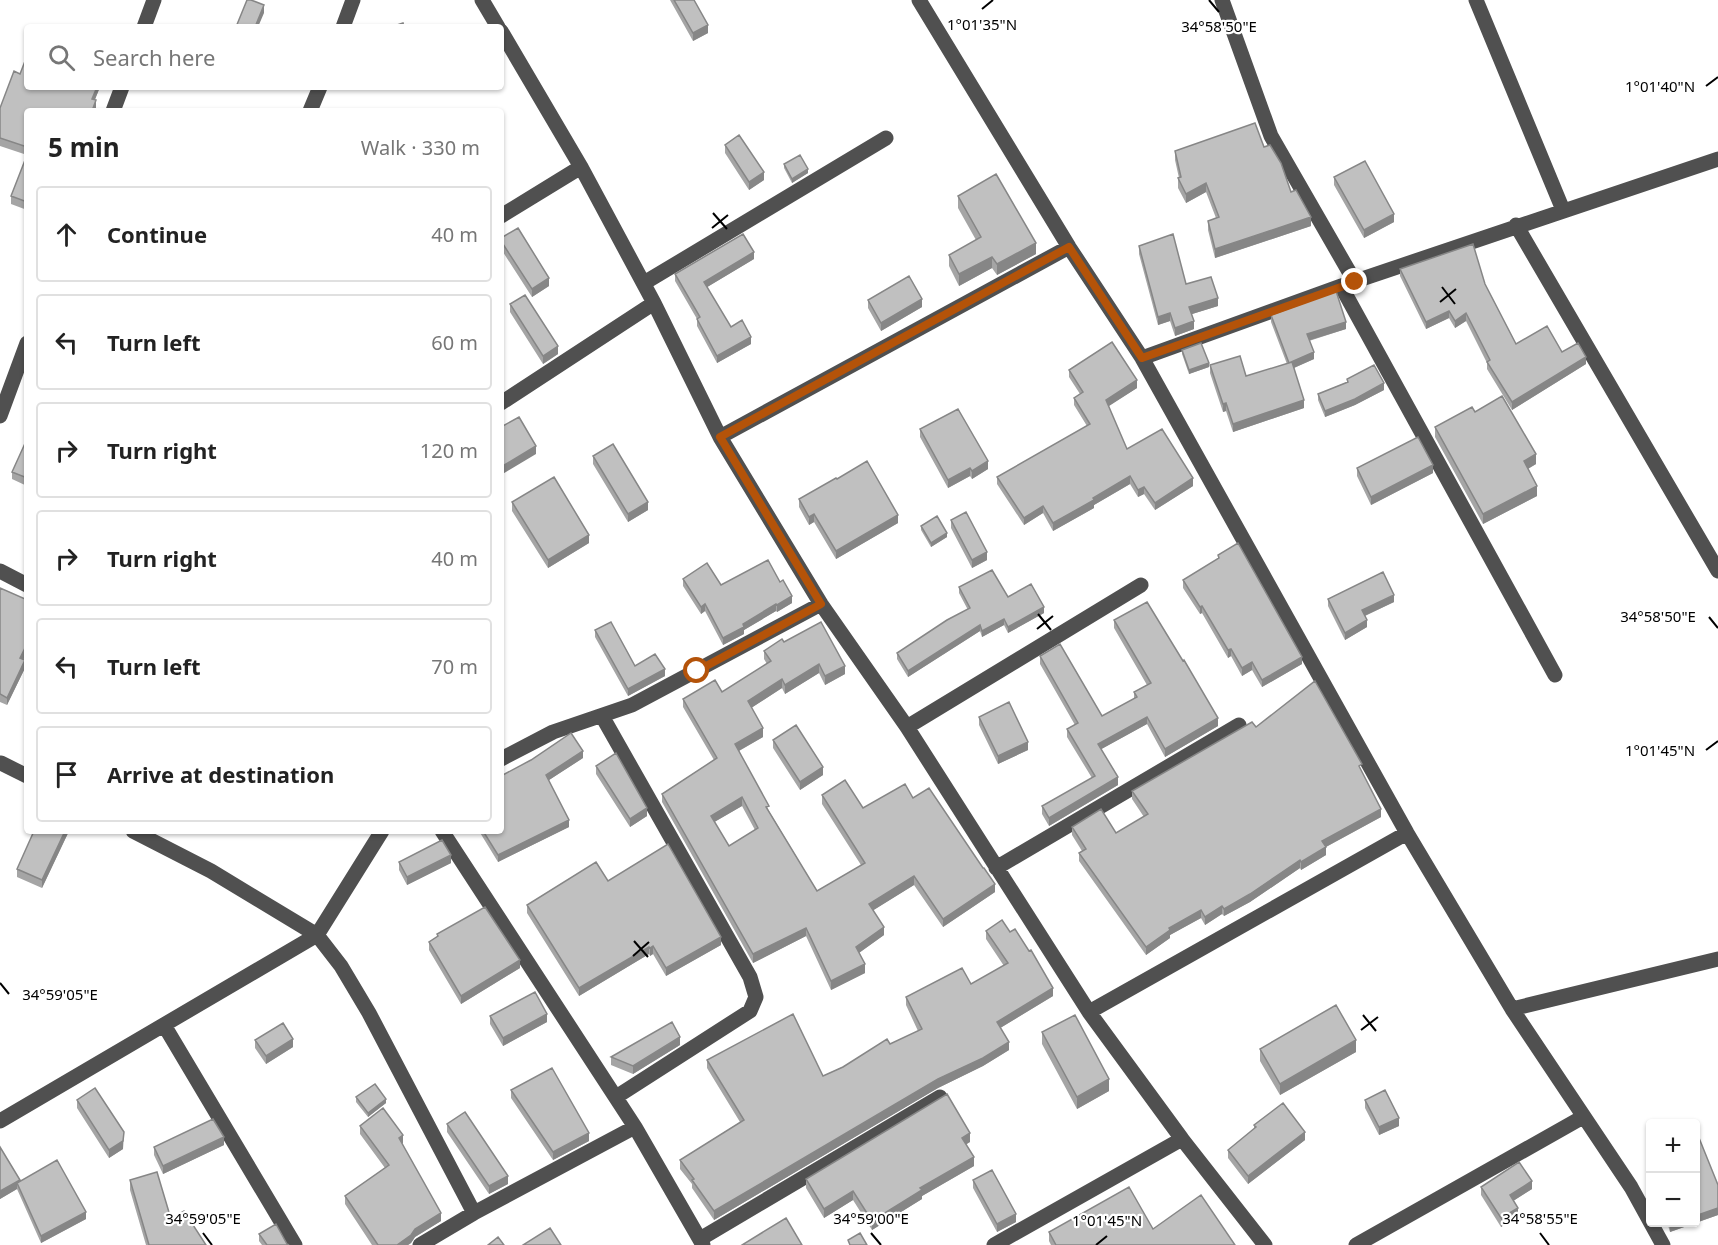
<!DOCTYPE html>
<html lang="en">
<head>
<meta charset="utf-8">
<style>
	body { margin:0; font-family:"Noto Sans",sans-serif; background:#f6f6f6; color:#222 }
	.controls { position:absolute; right:18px; bottom:18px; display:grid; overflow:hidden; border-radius:6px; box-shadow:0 2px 4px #0004 }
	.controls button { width:54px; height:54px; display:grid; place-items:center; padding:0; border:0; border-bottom:2px solid #e0e0e0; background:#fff; color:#222; font:30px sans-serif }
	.stop { position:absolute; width:18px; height:18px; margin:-14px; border:4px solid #b45309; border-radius:50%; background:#fff }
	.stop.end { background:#b45309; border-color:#fff; box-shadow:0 2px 6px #0008 }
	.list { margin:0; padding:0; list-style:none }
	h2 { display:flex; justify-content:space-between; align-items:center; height:78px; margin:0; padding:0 24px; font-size:26px }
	h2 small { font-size:20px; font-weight:400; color:#767676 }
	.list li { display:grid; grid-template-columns:39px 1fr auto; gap:18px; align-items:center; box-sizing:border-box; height:96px; margin:0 12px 12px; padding:0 12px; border:2px solid #e0e0e0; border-radius:6px }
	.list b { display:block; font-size:22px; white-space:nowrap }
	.list em { font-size:20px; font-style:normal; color:#767676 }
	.icon { flex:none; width:33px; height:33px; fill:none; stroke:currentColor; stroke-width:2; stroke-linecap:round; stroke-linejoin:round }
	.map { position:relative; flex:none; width:1718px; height:1245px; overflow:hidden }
	.search { position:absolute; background:#fff; box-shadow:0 2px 4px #0004; left:24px; top:24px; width:480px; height:66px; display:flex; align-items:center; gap:15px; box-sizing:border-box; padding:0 21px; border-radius:6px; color:#767676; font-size:22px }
	.panel { position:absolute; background:#fff; box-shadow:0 2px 4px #0004; left:24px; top:108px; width:480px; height:726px; border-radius:6px }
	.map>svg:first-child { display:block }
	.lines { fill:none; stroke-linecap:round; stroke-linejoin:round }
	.minor { stroke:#505050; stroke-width:15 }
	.wall { fill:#a5a5a5; fill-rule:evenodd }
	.shaded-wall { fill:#868686 }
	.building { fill:#c0c0c0; stroke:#868686; stroke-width:1.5; fill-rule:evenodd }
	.route { stroke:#b45309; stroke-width:8 }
	.ticks { fill:none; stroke:#000; stroke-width:2 }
	.ticks-label { font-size:15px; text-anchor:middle; fill:#000; stroke:#fff; stroke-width:4.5; stroke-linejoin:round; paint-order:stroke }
</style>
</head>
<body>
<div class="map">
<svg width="1718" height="1245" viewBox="0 0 1718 1245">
	<rect width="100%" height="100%" fill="#fff"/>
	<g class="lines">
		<path class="minor" d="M482,0L498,27
			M919,0L1069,247L1142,358L1407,833L1512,1009L1631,1187L1663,1245
			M1222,0L1271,136L1355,282
			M1476,0L1563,210
			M144,27L154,0
			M343,27L353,0
			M501,31L581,167L654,303L720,437L821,604L907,727L1089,1012L1182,1139L1265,1245
			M113,111L122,87
			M310,111L320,87
			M501,216L581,167
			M1516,225L1718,571
			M644,283L886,138
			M1341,286L1555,675
			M1142,358L1341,286L1718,159
			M501,403L654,303
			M0,416L27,343
			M720,437L1069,247
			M0,571L27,585
			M602,716L750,977L756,997L750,1011L616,1097
			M907,727L1141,585
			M501,759L553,732L632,705L821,604
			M1,763L27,776
			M133,831L211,871L317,935L382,831
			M442,831L635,1127L703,1245
			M996,868L1239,725
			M1512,1009L1718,959
			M1089,1012L1407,833
			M164,1025L295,1245
			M0,1121L317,935L341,966L369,1013L474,1213
			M700,1239L940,1097
			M420,1245L474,1213L635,1127
			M994,1245L1182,1139
			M1356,1245L1583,1117"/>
	</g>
	<path class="wall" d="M670,0H694L708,33L693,41Z
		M27,87H100L95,99L96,108L95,111H27V210L11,204V196L27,155L0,146V108Z
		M725,145L764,180L749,190L725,153Z
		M1264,147L1311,226L1215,258L1208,230V221L1216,218L1206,192L1186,203L1178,188V178H1179L1175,160V151Z
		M784,164L808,173L792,183L784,168Z
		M1334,177L1394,222L1364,238L1334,185Z
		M958,196L1036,254L997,275L992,268L959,286L949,266V255L976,240L958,208Z
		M501,238L549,286L532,297L501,249Z
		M1139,246L1186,284L1218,306L1192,314L1194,329L1175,336L1170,321L1158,325L1139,254Z
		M754,259L707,287L731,327L751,344L717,363L697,326V319L675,281V274Z
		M1400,269L1485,284L1516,344L1562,352L1586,364L1512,410L1487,369V363L1466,321L1455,328L1449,318L1426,329L1400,276Z
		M868,300L922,307L881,331L868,308Z
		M510,304L558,354L543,364L510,312Z
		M1271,315L1346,329L1309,341L1314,359L1294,368L1304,408L1233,432L1226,411L1223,412L1210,373V365L1246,376L1287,364L1271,322Z
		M1182,350L1209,367L1189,374L1182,354Z
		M1069,370L1137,388L1108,406L1127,449L1193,486L1155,510L1144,494L1138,497L1130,484L1094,505V508L1053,531L1043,513L1024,525L997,484V477L1087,426L1074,405V398L1080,394L1069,377Z
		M1347,379L1384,390L1355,405L1325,417L1318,400V394L1347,382Z
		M1475,412L1536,464L1528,469L1537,496L1483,524L1435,437V427Z
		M920,429L988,469L972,479L970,476L948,488L920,437Z
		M27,439V486L12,479V472Z
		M593,456L648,510L628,522L593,464Z
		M1357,468L1433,473L1371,505L1357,476Z
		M837,479L898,523L836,559L814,522L809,525L799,507V499Z
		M512,502L589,543L548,568L512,511Z
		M951,520L987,560L972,568L951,528Z
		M921,526L947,537L931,547L921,530Z
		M1218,555L1302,664L1262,687L1252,670L1242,676L1231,656L1228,658L1202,613L1200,614L1183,588V580L1218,559Z
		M683,579L792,603L777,612L776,611L744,630V634L723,645L705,611L701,614L683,586Z
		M959,587L1008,597L1044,613L1008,633L1004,625L982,637L980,631L908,677L897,659V653L968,610L959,593Z
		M0,588L25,599L27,592V652L23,660L25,668L7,705L0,702Z
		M1328,599L1394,602L1365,616L1367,627L1345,640L1328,606Z
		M1114,620L1218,726L1165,757L1147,724L1101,749L1118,785L1049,826L1042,814V806L1092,778L1067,737V729L1075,725L1040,664V656L1102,716L1134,699V692L1147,685L1114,628Z
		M595,630L635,666L665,676L628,696L595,637Z
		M784,642L845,674L825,685L819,673L785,694L782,688L751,708L763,737L739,751L769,811L817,891L861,865L822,804V795L863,808L913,798L995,892L943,927L914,885L873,910L884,935L859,953L865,973L831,990L806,936L753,963L662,802V794L714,760L683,707V699L722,692L767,664L764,659V651ZM742,806L755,830L729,846L714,822Z
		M979,717L1028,750L998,764L979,725Z
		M1256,727L1362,772L1381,817L1326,847V855L1301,870L1300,868L1250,902L1224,916L1222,914L1205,925L1201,918L1170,935V938L1146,955L1079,861V853L1082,851L1072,835V827L1116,833L1144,817L1132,799V791Z
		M773,740L823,775L800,790L773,748Z
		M583,758L549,780L569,827L498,862L479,831H501V776Z
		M596,766L647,816L630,827L596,774Z
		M69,831L42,888L17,877V869Z
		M399,862L451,863L407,885L399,870Z
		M608,881L721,945L666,976L653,954L650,956L649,954L579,996L527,913V905Z
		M986,931L1053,996L1000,1028L1009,1050L983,1066L938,1088L714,1220L692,1188V1184L680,1169V1160L740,1122L707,1068V1060L823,1076L918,1031L906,1005V997L971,984L1004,966L986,939Z
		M437,934L520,968L461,1004L429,950V942L437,937Z
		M490,1016L547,1022L503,1046L490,1024Z
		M1042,1032L1109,1091L1077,1109L1042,1044Z
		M255,1040L293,1047L266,1064L255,1048Z
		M680,1045L633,1074L611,1065V1057Z
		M1260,1049L1356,1052L1280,1095L1260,1061Z
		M511,1090L589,1141L553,1160L511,1098Z
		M356,1097L386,1103L368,1117L356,1102Z
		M77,1100L123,1149L109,1158L77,1108Z
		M1365,1100L1399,1126L1379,1135L1365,1108Z
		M447,1124L508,1184L489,1194L447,1132Z
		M1254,1125L1305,1140L1248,1184L1228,1158V1150L1254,1129Z
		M360,1126L403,1143H402L441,1221L415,1237L411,1243L408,1245H372L345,1204V1196L385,1168L360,1134Z
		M970,1142L966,1144L974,1166L922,1196V1199L872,1230L853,1200L824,1218L806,1188V1179Z
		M224,1145L163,1174L154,1155V1147Z
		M0,1147L20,1182L86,1219L41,1243L17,1189L0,1199Z
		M130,1180L171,1219L206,1245H146L130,1190Z
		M973,1180L1016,1222L997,1232L973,1188Z
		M1718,1185V1215L1670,1232L1667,1222H1695Z
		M1481,1187L1532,1189L1513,1201L1518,1216L1501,1227L1481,1195Z
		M1153,1229L1235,1245H1051L1049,1241V1232Z
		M259,1234L287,1244L289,1245H262L259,1241Z"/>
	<path class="shaded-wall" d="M264,5V13L258,27H255Z
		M708,25V33L693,41V33Z
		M97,87H100L92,107V99Z
		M96,100V108L95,111H92Z
		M808,169V173L792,183V179Z
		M764,172V180L749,190V182Z
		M1206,183V192L1186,203V194Z
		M1394,214V222L1364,238V230Z
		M1311,217V226L1215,258V249Z
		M1036,243V254L997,275V264Z
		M754,252V259L704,289V282Z
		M992,257V268L959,286V274Z
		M549,278V286L532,297V289Z
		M1218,298V306L1189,315V307Z
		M922,299V307L881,331V323Z
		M1449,311V318L1426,329V322Z
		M1170,313V321L1158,325V317Z
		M1466,313V321L1455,328V321Z
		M1194,321V329L1175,336V328Z
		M1346,322V329L1307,341V334Z
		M751,337V344L717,363V356Z
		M558,346V354L543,364V356Z
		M1314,352V359L1289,370V363Z
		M1586,357V364L1512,410V402Z
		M1209,363V367L1189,374V370Z
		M1137,380V388L1106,408V400Z
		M1384,383V390L1355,405L1325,417V411Z
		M1304,400V408L1233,432V424Z
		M1226,403V411L1223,412V404Z
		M536,446V454L501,475V467Z
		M1536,454V464L1524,471V461Z
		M988,461V469L972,479V471Z
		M1433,465V473L1371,505V497Z
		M970,468V476L948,488V480Z
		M1130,476V484L1094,505V508L1053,531V523Z
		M1193,478V486L1155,510V503Z
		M1537,486V496L1483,524V514Z
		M1144,487V494L1138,497V490Z
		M648,502V510L628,522V514Z
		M1043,506V513L1024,525V518Z
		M814,514V522L809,525V517Z
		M898,515V523L836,559V551Z
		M947,533V537L931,547V543Z
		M589,535V543L548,568V560Z
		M987,552V560L972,568V560Z
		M1394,595V602L1362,617V610Z
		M792,596V603L777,612V605Z
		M705,604V611L701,614V607Z
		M776,604V611L744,630V634L723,645V638L743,624Z
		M1202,606V613L1200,614V607Z
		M1044,607V613L1008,633V627Z
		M1004,619V625L982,637V631Z
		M1367,620V627L1345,640V633Z
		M980,625V631L908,677V671Z
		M27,644V652L20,666V658Z
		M1231,649V656L1228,658V650Z
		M1302,657V664L1262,687V680Z
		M25,660V668L7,705V698Z
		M1252,662V670L1242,676V668Z
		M819,664V673L785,694V685Z
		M845,666V674L825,685V676Z
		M665,669V676L628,696V689Z
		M782,679V688L748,710V701Z
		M1147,717V724L1098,751V744Z
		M1218,718V726L1165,757V749Z
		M763,728V737L735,753V744Z
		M1028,742V750L998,764V756Z
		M583,751V758L546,782V775Z
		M823,767V775L800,790V782Z
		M1118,777V785L1049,826V818Z
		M742,797V806L711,824V816Z
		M647,808V816L630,827V819Z
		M1381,809V817L1322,849V841Z
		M569,820V827L498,862V855Z
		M65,831H69L42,888V880Z
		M1326,847V855L1301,870V862Z
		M451,855V863L407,885V877Z
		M1300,860V868L1250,902L1224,916V909Z
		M914,876V885L869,913V904Z
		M995,884V892L943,927V919Z
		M1222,906V914L1205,925V917Z
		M1201,910V918L1170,935V938L1146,955V947L1169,928Z
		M884,927V935L856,955V947Z
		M806,928V936L753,963V954Z
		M721,937V945L666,976V968Z
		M653,946V954L650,956V948Z
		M649,947V954L579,996V988Z
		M520,960V968L461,1004V996Z
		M865,964V973L831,990V981Z
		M1053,988V996L997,1030V1022Z
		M547,1014V1022L503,1046V1038Z
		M680,1037V1045L633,1074V1066Z
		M293,1039V1047L266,1064V1056Z
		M1356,1040V1052L1280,1095V1084Z
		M1009,1042V1050L983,1066L938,1088L714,1220V1211L938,1079Z
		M1109,1079V1091L1077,1109V1097Z
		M386,1099V1103L368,1117V1113Z
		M1399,1118V1126L1379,1135V1127Z
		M124,1132L123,1149L109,1158V1150Z
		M1305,1132V1140L1248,1184V1176Z
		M589,1133V1141L553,1160V1152Z
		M970,1133V1142L962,1147V1138Z
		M403,1135V1143L399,1146V1138Z
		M224,1137V1145L163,1174V1166Z
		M974,1157V1166L922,1196V1199L872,1230V1221L920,1188Z
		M508,1176V1184L489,1194V1186Z
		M20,1180V1188L17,1183V1189L0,1199V1191Z
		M1532,1181V1189L1510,1203V1195Z
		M853,1191V1200L824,1218V1209Z
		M1518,1208V1216L1501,1227V1218Z
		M1718,1208V1215L1670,1232V1225L1677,1222H1695V1216Z
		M86,1212V1219L41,1243V1236Z
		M441,1213V1221L415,1237L411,1243L408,1245H397L415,1229Z
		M1016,1214V1222L997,1232V1224Z"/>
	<path class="building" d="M247,0H251L264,5L255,27H236Z
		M674,0H694L708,25L693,33Z
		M403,23L404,27H391Z
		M27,56V87H97L92,99L96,100L92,111H27V147L0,138V108L14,71L20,74Z
		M1255,123L1264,147L1270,145L1281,163L1291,192L1296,190L1311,217L1215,249L1208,221L1219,217L1206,183L1186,194L1178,178L1181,177L1175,151Z
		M739,135L764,172L749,182L725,145Z
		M27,155V202L11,196Z
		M800,155L808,169L792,179L784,164Z
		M1365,161L1394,214L1364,230L1334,177Z
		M996,174L1036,243L997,264L992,257L959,274L949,255L981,237L958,196Z
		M518,228L549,278L532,289L501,241V238Z
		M743,234L754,252L704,282L731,327L742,320L751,337L717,356L697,319L700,317L675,274Z
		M1173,234L1186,284L1211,277L1218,298L1189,307L1194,321L1175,328L1170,313L1158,317L1139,246Z
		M1473,244L1485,284L1516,344L1547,326L1562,352L1578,343L1586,357L1512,402L1487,362L1490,360L1466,313L1455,321L1449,311L1426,322L1400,269Z
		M909,276L922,299L881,323L868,300Z
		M1336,291L1346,322L1307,334L1314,352L1289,363L1271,315Z
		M525,295L558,346L543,356L510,304Z
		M1112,342L1137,380L1106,400L1127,449L1162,429L1193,478L1155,503L1144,487L1138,490L1130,476L1093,498L1094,500L1053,523L1043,506L1024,518L997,477L1090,424L1074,398L1083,392L1069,370Z
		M1201,343L1209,363L1189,370L1182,350Z
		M1240,356L1246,376L1292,362L1304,400L1233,424L1226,403L1223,404L1210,365Z
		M1374,365L1384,383L1355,399L1325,411L1318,394L1348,382L1347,379Z
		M1502,396L1536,454L1524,461L1537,486L1483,514L1435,427L1472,407L1475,412Z
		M958,409L988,461L972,471L970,468L948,480L920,429Z
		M519,417L536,446L501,467V427Z
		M1418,437L1433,465L1371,497L1357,468Z
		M27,439V478L12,472Z
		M613,444L648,502L628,514L593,456Z
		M867,461L898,515L836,551L814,514L809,517L799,499L836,478L837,479Z
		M554,477L589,535L548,560L512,502Z
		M966,512L987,552L972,560L951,520Z
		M937,516L947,533L931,543L921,526Z
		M1238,543L1302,657L1262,680L1252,662L1242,668L1231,649L1228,650L1202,606L1200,607L1183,580L1219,558L1218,555Z
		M768,560L780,582L783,580L792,596L777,605L776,604L743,624L744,627L723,638L705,604L701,607L683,579L707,563L721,585Z
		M992,570L1008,597L1031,584L1044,607L1008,627L1004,619L982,631L980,625L908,671L897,653L947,620L970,608L959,587Z
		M1383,572L1394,595L1362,610L1367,620L1345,633L1328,599Z
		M0,588L25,599L27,592V644L20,658L25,660L7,698L0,694Z
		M1147,602L1183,661L1184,660L1218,718L1165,749L1147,717L1098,744L1118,777L1049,818L1042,806L1095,776L1067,729L1078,723L1040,656L1060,644L1102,716L1137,697L1134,692L1151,683L1114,620Z
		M611,622L635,666L655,654L665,669L628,689L595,630Z
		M821,622L845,666L825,676L819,664L785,685L782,679L748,701L763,728L735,744L769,806L766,807L817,891L865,863L822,795L845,780L863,808L905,784L913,798L929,788L983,868H984L995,884L943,919L914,876L869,904L884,927L856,947L865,964L831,981L806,928L753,954L662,794L717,758L683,699L715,680L722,692L771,661L764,651L782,639L784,642ZM742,797L758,828L729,846L711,816Z
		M1315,681L1362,764L1359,766L1381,809L1322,841L1326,847L1301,862L1300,860L1250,894L1224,909L1222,906L1205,917L1201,910L1169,928L1170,930L1146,947L1079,853L1086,849L1072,827L1101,809L1116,833L1148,814L1132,791L1252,722L1256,727Z
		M1009,702L1028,742L998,756L979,717Z
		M796,725L823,767L800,782L773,740Z
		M571,733L583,751L546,775L569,820L498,855L483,831H501V776L531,760Z
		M616,753L647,808L630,819L596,766Z
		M34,831H65L42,880L17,869Z
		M442,840L451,855L407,877L399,862Z
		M668,844L721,937L666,968L653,946L650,948L649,947L579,988L527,905L596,862L608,881Z
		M485,907L520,960L461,996L429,942L438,936L437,934Z
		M1002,920L1010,932L1015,929L1029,951L1031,950L1053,988L997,1022L1009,1042L983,1058L938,1079L714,1211L692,1180L694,1179L680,1160L744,1120L707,1060L793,1014L823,1076L843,1067L887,1039L890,1044L922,1029L906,997L962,968L971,984L1008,963L986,931Z
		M535,992L547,1014L503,1038L490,1016Z
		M1336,1005L1356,1040L1280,1084L1260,1049Z
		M1075,1015L1109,1079L1077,1097L1042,1032Z
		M672,1022L680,1037L633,1066L611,1057Z
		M283,1023L293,1039L266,1056L255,1040Z
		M552,1068L589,1133L553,1152L511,1090Z
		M375,1084L386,1099L368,1113L356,1097Z
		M95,1088L124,1132L123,1141L109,1150L77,1100Z
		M1385,1090L1399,1118L1379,1127L1365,1100Z
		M947,1094L970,1133L962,1138L974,1157L920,1188L922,1190L872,1221L853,1191L824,1209L806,1179Z
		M1283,1103L1305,1132L1248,1176L1228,1150L1256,1127L1254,1125Z
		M383,1108L403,1135L399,1138L441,1213L415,1229L411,1235L397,1245H378L345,1196L389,1165L360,1126Z
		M465,1112L508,1176L489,1186L447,1124Z
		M213,1119L224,1137L163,1166L154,1147Z
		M1695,1128L1718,1185V1208L1695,1216Z
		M0,1147L20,1180L0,1191Z
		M57,1160L86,1212L41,1236L17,1183Z
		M1519,1162L1532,1181L1510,1195L1518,1208L1501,1218L1481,1187Z
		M992,1170L1016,1214L997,1224L973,1180Z
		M157,1172L171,1219L184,1211L206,1245H149L130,1180Z
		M1129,1187L1153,1229L1201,1195L1235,1245H1056L1049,1232Z
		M786,1218L802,1245H742Z
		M276,1224L287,1244L289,1245H267L259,1234Z
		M550,1228L561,1245H523Z
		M860,1233L867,1245H850L848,1240Z
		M498,1237L504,1245H488Z"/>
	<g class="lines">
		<path class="route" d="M697,671L821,604L720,437L1069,247L1142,358L1355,282"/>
	</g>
	<path class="ticks" d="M1209,0L1219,12M982,9L993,0M1706,86L1718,77M713,213L727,229M712,228L728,215M1442,287L1455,304M1440,302L1456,289M1038,614L1051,630M1709,617L1718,628M1037,629L1053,616M1706,750L1718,741M634,941L648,957M633,956L649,942M0,983L9,994M1363,1015L1376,1031M1361,1030L1378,1017M203,1233L212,1245M871,1233L881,1245M1540,1233L1549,1245M1096,1245L1107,1236"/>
	<g class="ticks-label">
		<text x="982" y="30">1°01'35"N</text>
		<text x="1219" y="32">34°58'50"E</text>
		<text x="1660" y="92">1°01'40"N</text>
		<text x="1658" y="622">34°58'50"E</text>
		<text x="1660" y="756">1°01'45"N</text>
		<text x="60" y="1000">34°59'05"E</text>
		<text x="203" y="1224">34°59'05"E</text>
		<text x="871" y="1224">34°59'00"E</text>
		<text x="1540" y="1224">34°58'55"E</text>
		<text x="1107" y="1226">1°01'45"N</text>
	</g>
</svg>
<div class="controls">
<button>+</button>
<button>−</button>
</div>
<div class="stop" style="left:697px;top:671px"></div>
<div class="stop end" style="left:1355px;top:282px"></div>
<div class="search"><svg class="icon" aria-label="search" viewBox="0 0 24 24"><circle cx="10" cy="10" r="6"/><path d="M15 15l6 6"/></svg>Search here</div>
<section class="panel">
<h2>5 min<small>Walk · 330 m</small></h2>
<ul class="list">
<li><svg class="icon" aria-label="ahead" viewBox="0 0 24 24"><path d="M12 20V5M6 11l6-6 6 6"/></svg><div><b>Continue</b></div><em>40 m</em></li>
<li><svg class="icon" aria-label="left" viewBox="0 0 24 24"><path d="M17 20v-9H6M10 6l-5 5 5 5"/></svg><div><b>Turn left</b></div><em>60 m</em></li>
<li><svg class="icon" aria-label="right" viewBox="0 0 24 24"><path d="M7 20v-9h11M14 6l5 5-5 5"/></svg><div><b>Turn right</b></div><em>120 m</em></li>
<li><svg class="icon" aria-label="right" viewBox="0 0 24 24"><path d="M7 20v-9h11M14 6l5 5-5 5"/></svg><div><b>Turn right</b></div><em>40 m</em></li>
<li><svg class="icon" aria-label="left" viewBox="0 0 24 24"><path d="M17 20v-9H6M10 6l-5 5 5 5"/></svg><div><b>Turn left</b></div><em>70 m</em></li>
<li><svg class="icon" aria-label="arrive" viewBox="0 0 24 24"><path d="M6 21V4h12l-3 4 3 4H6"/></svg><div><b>Arrive at destination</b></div></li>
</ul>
</section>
</div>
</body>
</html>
